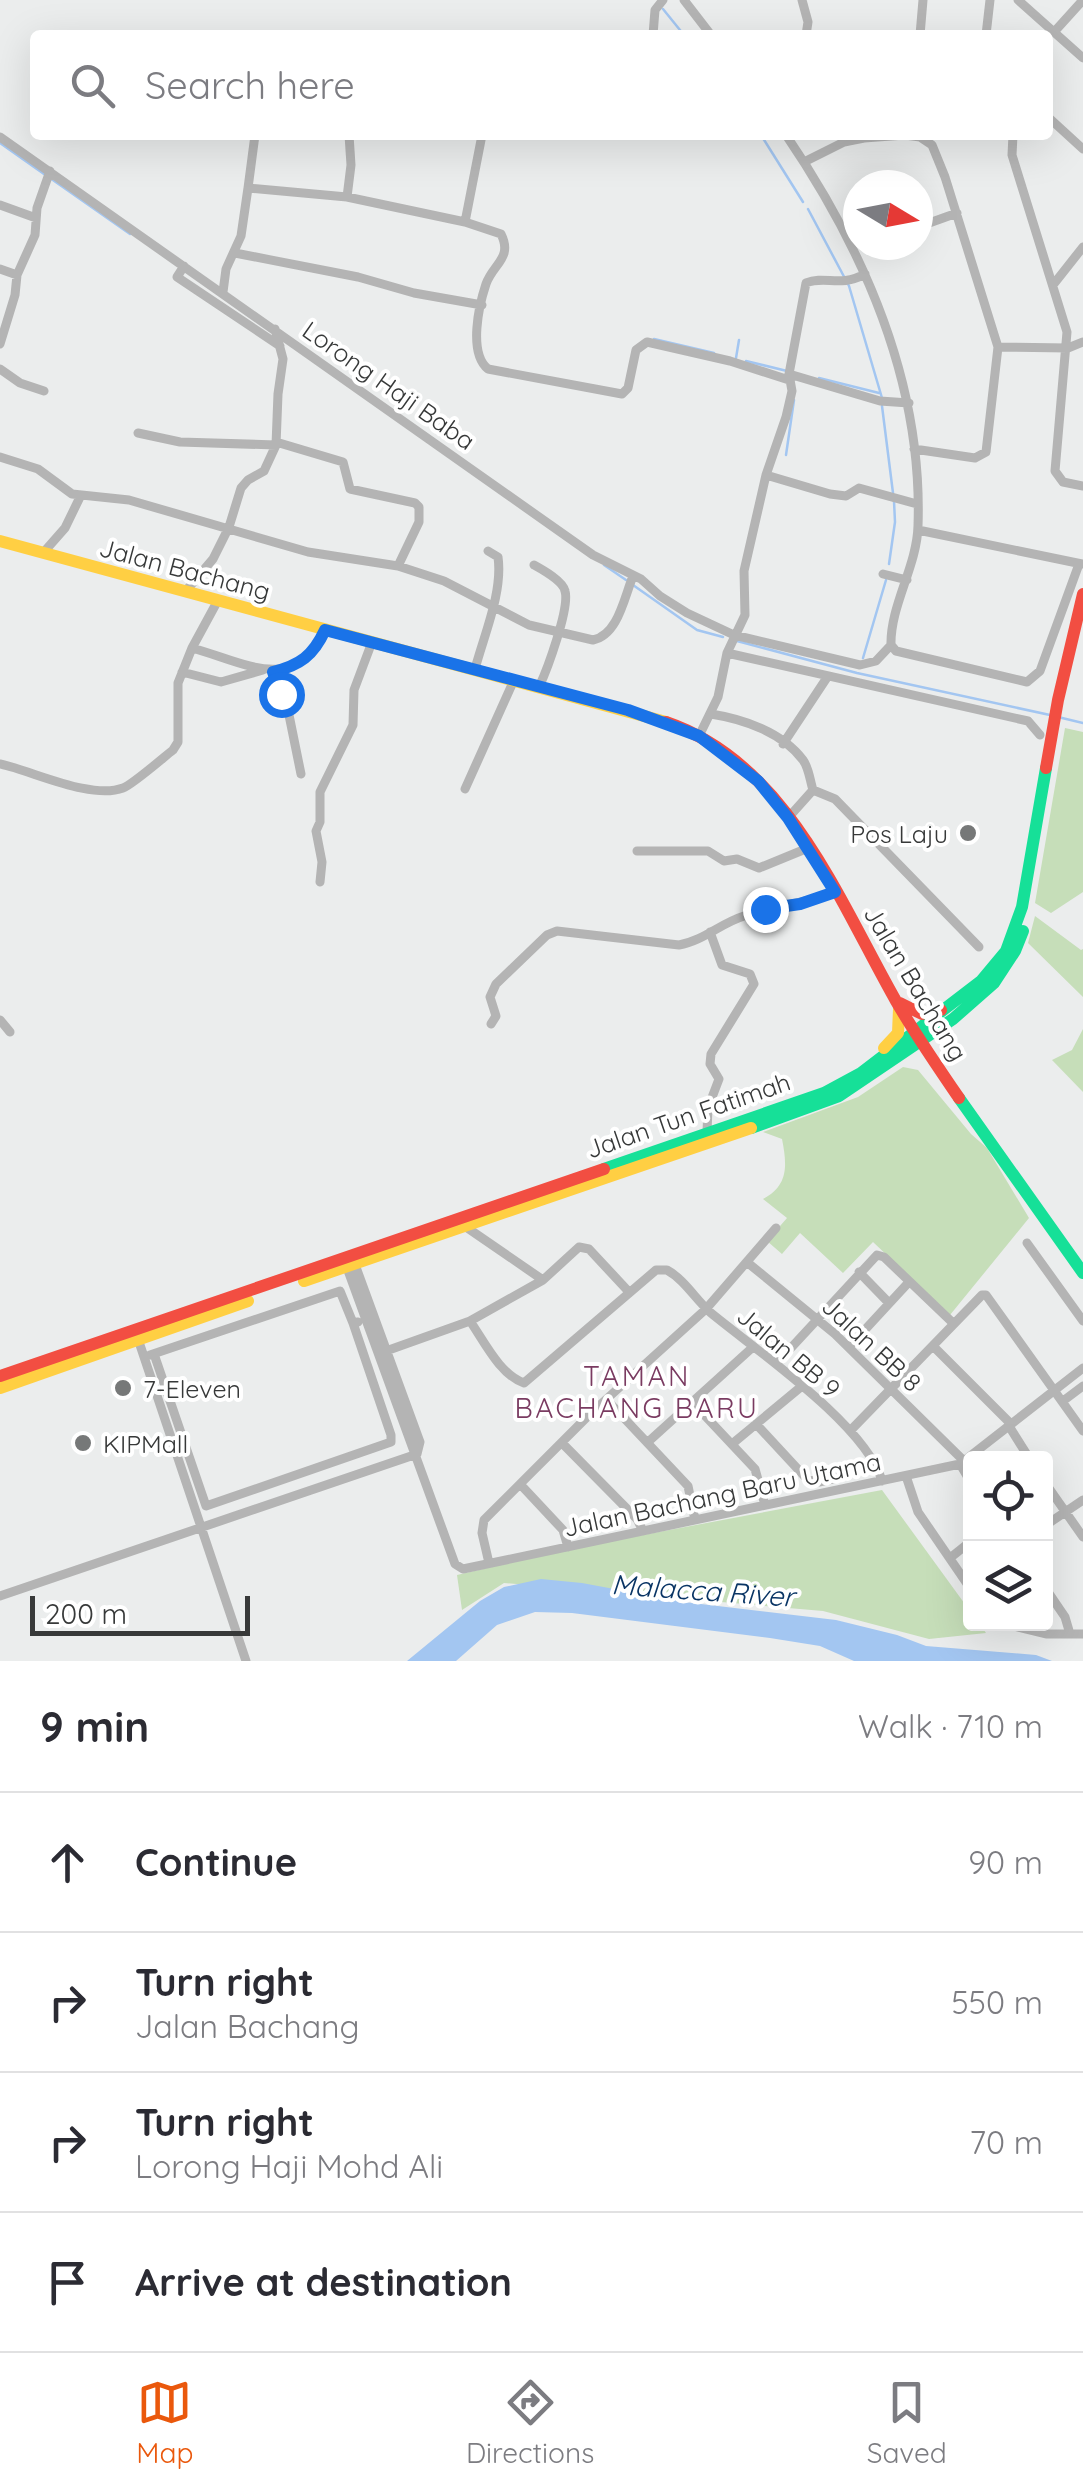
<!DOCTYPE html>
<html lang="en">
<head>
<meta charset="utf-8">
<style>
	body { margin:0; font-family:Quicksand,sans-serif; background:#f2f2f3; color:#2b2b33 }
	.controls { position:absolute; right:30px; bottom:30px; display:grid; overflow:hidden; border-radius:10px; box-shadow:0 10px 40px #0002 }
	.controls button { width:90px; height:90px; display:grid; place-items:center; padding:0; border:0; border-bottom:2px solid #e1e1e2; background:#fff; color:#2b2b33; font:50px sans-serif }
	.compass { position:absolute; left:843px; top:170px; width:90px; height:90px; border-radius:50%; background:#fff; box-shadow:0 10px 40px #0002; rotate:100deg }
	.scale { position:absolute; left:30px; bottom:25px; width:220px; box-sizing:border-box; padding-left:10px; border:5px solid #373939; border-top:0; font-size:28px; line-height:35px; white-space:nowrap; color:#373939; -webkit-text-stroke:8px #fff; paint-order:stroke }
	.stop { position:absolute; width:30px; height:30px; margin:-22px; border:8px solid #1a73e8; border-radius:50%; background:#fff }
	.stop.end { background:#1a73e8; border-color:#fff; box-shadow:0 2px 10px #0008 }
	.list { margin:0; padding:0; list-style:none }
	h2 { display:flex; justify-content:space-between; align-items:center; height:130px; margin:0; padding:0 40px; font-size:42px }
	h2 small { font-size:32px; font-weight:400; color:#7c7c81 }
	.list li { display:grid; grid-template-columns:65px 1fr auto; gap:30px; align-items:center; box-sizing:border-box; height:140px; padding:0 40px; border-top:2px solid #e1e1e2 }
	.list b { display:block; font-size:38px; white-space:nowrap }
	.list p { margin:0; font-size:32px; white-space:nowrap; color:#7c7c81 }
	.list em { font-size:32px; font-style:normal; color:#7c7c81 }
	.icon { flex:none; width:55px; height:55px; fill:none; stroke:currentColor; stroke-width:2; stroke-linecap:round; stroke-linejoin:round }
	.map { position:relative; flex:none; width:1083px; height:1661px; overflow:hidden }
	.search { position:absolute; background:#fff; box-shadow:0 10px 40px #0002; left:30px; right:30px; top:30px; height:110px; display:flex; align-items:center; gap:25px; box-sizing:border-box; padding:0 35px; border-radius:10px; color:#7c7c81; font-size:38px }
	.sheet { height:690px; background:#fff }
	nav { display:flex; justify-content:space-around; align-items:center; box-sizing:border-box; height:140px; border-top:2px solid #e1e1e2; background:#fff; font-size:28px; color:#7c7c81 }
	nav a { display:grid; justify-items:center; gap:5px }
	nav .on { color:#ea580c }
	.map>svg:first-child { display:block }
	.green { fill:#c6deb9 }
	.water { fill:#a3c6f1 }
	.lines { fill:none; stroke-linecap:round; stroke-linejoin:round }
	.stream { stroke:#a3c6f1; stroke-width:2.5 }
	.street { stroke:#b4b4b4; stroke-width:9 }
	.fast { stroke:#16e098; stroke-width:12 }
	.slow { stroke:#ffcf43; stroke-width:12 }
	.jam { stroke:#f24e42; stroke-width:12 }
	.route { stroke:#1a73e8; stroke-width:12 }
	.poi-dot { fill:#767878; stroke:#fff; stroke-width:4 }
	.labels { text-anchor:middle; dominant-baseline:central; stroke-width:8; stroke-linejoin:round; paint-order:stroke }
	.street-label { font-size:25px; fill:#373939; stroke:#fff }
	.poi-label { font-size:25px; fill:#373939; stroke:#fff; text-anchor:start }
	.neighbourhood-label { font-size:28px; letter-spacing:2.5px; fill:#7a3b61; stroke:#fff }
	.water-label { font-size:28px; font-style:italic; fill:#0a3565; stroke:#fff }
</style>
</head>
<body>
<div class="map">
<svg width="1083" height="1661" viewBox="0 0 1083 1661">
	<rect width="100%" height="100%" fill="#ebeded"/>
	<path class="green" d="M1065,728L1083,732V892L1051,913L1035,903Z
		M1035,916L1081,950L1083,949V997L1028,943Z
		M1083,1029V1092L1052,1060L1072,1050Z
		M903,1067L918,1070L971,1134L987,1148L1029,1218L950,1315L873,1242L843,1273L800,1233L782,1254L767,1241L787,1218L763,1199C789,1185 787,1165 782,1139L763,1132L858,1097Z
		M882,1490L970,1611V1624H980L986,1633L929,1639L823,1611L504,1583L462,1610L457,1575L579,1547Z"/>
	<path class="water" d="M541,1579L582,1583L684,1602L836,1620L897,1635L926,1646L1036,1655L1052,1661H854L820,1646L770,1638L572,1613L535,1612L497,1625L456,1661H407L480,1601L504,1587Z"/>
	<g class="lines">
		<path class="stream" d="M663,9L684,35
			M761,135L803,202
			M0,143L44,174
			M50,178L130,234
			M808,209L849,286L882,398
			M654,339L714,353
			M736,358L739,340
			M746,361L787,371
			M819,378L879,393
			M882,406L893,493
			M786,455L794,400
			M889,564L895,522L894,501
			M604,565L626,580
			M633,585L697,630L723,637
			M737,641L857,673L1050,715
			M863,658L886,580
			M1058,717L1083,723"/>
		<path class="street" d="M684,0L711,35
			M802,0L808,22L806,35
			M1018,0L1083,58
			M1055,31L1083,0
			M653,35L655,10L663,0
			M920,35L923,0
			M986,35L990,0
			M1048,117L1083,149
			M786,135C865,251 923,383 918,526C917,566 890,606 891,645L896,651L1027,682L1040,671L1079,564
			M1013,135L1012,155L1067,332L1055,471L1063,482L1083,486
			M0,137L593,555L641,579L660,596L687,613L734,635L860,665L876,661L891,645
			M804,162L844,142L864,138L905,135L920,137L932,145L945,177L998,347L986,452L975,458L914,449
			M248,188L255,135
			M347,197L351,165L349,135
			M0,205L36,218
			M465,222L482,135
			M918,227L957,213
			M235,253L358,277L414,293L482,305
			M184,266L177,277L280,346
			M0,269L17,275
			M1053,285L1083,247
			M223,292L226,269L241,236L248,188L347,197L465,222L501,234C513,258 493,264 486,284C479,305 468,353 488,369L622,394L628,388L636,350L647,342L730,361L789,380
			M0,344L15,295L17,275L35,235L37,208L50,171
			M998,347L1068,348L1083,342
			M0,369L20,383L44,391
			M789,374L880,401L909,403
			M138,433L180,442L276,445
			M276,442L343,462L350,489L415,503L419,507V522L398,566
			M0,457L38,469L72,494L129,500L308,552L398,566L444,581L529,625L593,640C618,635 624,598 633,576
			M766,475L830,494L846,496L859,488L917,504
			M918,530L1082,564
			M43,553L65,528L81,495
			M534,565C543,570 563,581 565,591C570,608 547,670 539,687
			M883,574L907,580
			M185,592L213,559L229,527L241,488L248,480L264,471L276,445L278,394L283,359L275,329
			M192,648C244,662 295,696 325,630
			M727,653L1028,721L1040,735
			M475,669C484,635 503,592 498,557L488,551
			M182,672L221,682L263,670
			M273,672L289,715L301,774
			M711,714C743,719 782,732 803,760C809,768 810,781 813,790
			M699,736L718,697L727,653L745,615L744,571L766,475L786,417L792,391L789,374L806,283C826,275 839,288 865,274
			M783,744L828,676
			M0,764C33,771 91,800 123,788C132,785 164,757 173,750L178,742V683L192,648L217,602
			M465,789L514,680
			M788,818L813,790L835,799L979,947
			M637,851H708L724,861L737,859L759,868L808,848
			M320,882L322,862L316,831L320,822V792L353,725L354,690L372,642
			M0,1020L10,1032
			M491,1024L496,1016L490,997L496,984L547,935L557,931L679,945C703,941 721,923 744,916C774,905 805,904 835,892
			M707,1132L708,1108L719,1079L710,1064L711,1054L754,984L750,974L722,965L710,932
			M466,1227L543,1280
			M1027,1243L1083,1321
			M353,1259L420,1442L417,1454
			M748,1263L835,1334L964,1461
			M346,1265L455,1564L463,1569L960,1464L1083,1368
			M859,1272L889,1303
			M470,1321C484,1341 500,1375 524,1383L656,1270H667C685,1280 696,1300 711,1313C757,1351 866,1425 882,1481
			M138,1339L246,1661
			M849,1347L909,1282
			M934,1347L1011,1424
			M386,1351L470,1321L543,1280L579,1247L589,1249L629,1292
			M154,1354L206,1506L391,1442V1435L353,1323
			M150,1355L340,1291L353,1323L358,1322
			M777,1363L877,1255L884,1257L954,1324
			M607,1400L688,1486L695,1520
			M1063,1401L1083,1386
			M693,1403L755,1469L765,1505
			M756,1424L807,1479L819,1482L842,1477
			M1009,1426L1029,1458
			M850,1431L982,1295H986L1083,1431
			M648,1442L753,1347
			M562,1443L637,1519L643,1531
			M732,1444L802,1386
			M960,1464L970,1481
			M906,1476L918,1512L970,1588
			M520,1484L563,1530L568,1547
			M1046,1484L1083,1537
			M1046,1525L1083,1500
			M950,1558L970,1542
			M489,1563L482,1533L484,1520L590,1414L706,1309L776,1228
			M1046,1589L1065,1617L1070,1634
			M0,1596L417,1454
			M1006,1624L1046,1634H1083"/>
		<path class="fast" d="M959,1098L1083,1273
			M751,1128L839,1096L953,1019L994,983L1015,951L1023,931
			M604,1169L824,1093L861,1073L981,981L1006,951L1022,907L1046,768"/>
		<path class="slow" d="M0,541L666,722
			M884,1048L898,1033L899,1009
			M304,1281L751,1128
			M0,1388L248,1301"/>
		<path class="jam" d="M666,722C787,763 838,899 896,1001C915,1034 937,1066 959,1098
			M1046,768L1058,700L1083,594
			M900,1003L922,1014L941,1010
			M0,1376L604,1169"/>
	</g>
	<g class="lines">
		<path class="route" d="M281,694L273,672C300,665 313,656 325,630L628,710L699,736L758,781L788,818L835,892L800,904L765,909"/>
	</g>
	<g class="poi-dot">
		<circle cx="968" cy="833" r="10"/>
		<circle cx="123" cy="1388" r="10"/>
		<circle cx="83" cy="1443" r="10"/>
	</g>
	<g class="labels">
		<g class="street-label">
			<text transform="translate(389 385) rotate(35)">Lorong Haji Baba</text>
			<text transform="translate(185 569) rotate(15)">Jalan Bachang</text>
			<text transform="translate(916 983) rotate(59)">Jalan Bachang</text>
			<text transform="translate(688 1115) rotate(-19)">Jalan Tun Fatimah</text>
			<text transform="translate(872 1344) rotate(43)">Jalan BB 8</text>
			<text transform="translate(789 1352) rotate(40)">Jalan BB 9</text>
			<text transform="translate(722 1494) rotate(-12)">Jalan Bachang Baru Utama</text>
		</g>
		<g class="poi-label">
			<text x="948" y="833" text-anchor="end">Pos Laju</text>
			<text x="143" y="1388">7-Eleven</text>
			<text x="103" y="1443">KIPMall</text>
		</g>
		<g class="neighbourhood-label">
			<text x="637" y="1375">TAMAN<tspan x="637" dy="32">BACHANG BARU</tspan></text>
		</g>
		<g class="water-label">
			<text transform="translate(703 1590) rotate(4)">Malacca River</text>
		</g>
	</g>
</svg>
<div class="controls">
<button><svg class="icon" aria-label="locate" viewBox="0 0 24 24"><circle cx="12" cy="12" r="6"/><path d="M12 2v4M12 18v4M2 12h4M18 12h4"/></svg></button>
<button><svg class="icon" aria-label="layers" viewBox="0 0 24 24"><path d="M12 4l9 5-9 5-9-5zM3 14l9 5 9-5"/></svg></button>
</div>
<svg class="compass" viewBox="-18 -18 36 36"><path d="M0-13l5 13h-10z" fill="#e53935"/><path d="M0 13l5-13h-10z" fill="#7c7c81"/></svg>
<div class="scale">200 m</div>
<div class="stop" style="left:281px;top:694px"></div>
<div class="stop end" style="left:765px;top:909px"></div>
<div class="search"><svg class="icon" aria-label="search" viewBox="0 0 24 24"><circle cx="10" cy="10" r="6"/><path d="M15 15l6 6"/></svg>Search here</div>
</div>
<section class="sheet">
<h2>9 min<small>Walk · 710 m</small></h2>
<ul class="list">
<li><svg class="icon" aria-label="ahead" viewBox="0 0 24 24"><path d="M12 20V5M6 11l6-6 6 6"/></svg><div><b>Continue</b></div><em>90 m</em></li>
<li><svg class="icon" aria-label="right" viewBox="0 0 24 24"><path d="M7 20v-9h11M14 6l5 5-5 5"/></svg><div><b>Turn right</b><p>Jalan Bachang</p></div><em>550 m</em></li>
<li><svg class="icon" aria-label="right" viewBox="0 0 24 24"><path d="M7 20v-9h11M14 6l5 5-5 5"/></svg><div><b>Turn right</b><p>Lorong Haji Mohd Ali</p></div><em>70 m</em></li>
<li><svg class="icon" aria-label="arrive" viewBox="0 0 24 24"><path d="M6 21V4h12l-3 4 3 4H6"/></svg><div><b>Arrive at destination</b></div></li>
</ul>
</section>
<nav>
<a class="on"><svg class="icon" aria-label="map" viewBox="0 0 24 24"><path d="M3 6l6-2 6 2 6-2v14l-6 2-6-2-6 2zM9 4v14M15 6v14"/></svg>Map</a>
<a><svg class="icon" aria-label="directions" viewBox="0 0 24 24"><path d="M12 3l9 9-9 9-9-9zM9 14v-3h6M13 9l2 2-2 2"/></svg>Directions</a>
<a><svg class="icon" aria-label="saved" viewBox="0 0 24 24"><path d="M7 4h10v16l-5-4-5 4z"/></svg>Saved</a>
</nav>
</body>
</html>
